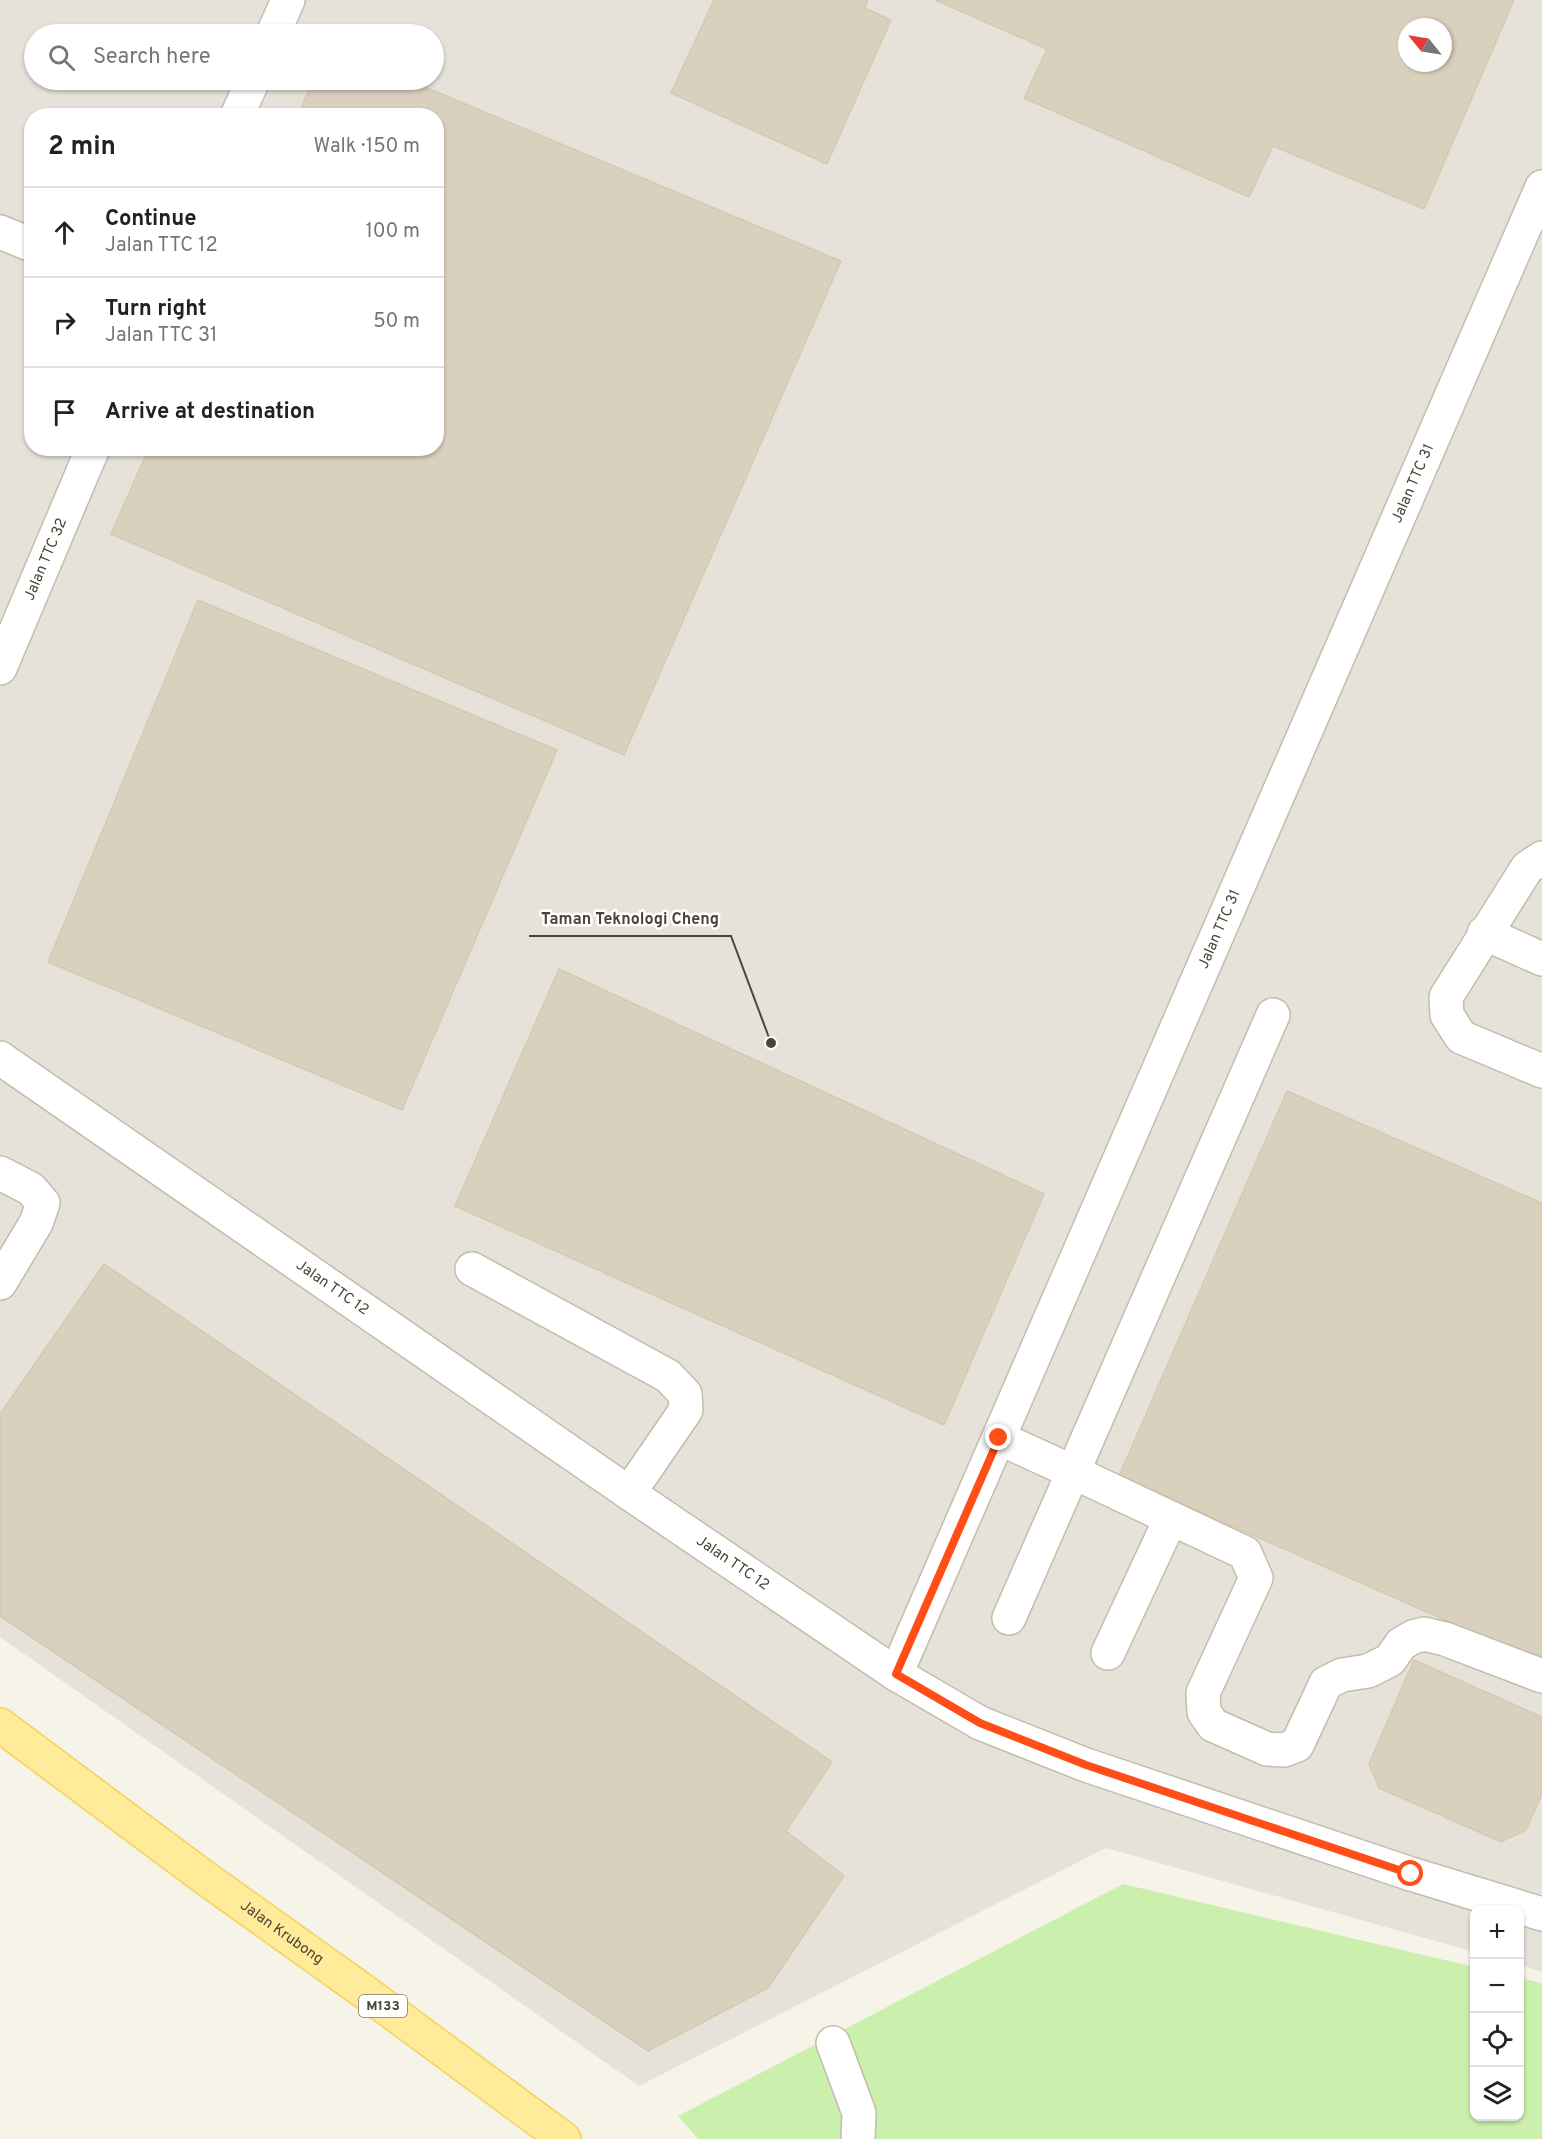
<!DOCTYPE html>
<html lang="en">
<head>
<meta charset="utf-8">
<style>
	body { margin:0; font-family:Overpass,sans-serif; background:#f2f2f2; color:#222 }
	.controls { position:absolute; right:18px; bottom:18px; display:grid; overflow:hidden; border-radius:12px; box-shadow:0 2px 4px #0004 }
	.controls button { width:54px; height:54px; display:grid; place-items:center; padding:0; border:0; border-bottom:2px solid #e0e0e0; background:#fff; color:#222; font:30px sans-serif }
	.compass { position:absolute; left:1398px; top:18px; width:54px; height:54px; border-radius:50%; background:#fff; box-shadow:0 2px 4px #0004; rotate:300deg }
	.stop { position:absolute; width:18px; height:18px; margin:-14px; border:4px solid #ff4e17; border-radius:50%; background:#fff }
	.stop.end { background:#ff4e17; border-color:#fff; box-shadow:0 2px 6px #0008 }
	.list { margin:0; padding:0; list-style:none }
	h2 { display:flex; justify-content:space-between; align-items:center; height:78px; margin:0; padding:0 24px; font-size:26px }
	h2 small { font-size:20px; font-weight:400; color:#767676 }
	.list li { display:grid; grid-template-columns:39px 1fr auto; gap:18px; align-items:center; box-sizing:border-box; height:90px; padding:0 24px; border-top:2px solid #e0e0e0 }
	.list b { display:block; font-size:22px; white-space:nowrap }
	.list p { margin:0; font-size:20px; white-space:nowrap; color:#767676 }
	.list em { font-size:20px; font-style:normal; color:#767676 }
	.icon { flex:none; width:33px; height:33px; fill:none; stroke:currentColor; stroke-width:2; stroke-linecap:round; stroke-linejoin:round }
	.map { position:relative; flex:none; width:1542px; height:2139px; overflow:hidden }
	.search { position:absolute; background:#fff; box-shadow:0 2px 4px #0004; left:24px; top:24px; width:420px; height:66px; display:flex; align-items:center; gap:15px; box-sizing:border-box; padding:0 21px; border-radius:33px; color:#767676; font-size:22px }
	.panel { position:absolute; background:#fff; box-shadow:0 2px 4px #0004; left:24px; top:108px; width:420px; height:348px; border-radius:24px }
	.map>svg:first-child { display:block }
	.industrial { fill:#e6e2da; fill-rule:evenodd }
	.green { fill:#cbefad }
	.building { fill:#d9d1bd; stroke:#d5caaf; stroke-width:1.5; fill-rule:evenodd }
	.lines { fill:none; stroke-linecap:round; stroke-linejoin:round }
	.minor-casing { stroke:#c3bdaa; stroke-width:36 }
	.major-casing { stroke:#f2d25b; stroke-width:36 }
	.minor { stroke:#fff; stroke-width:33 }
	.major { stroke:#ffeb99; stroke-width:33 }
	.route { stroke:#ff4e17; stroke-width:8 }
	.labels { text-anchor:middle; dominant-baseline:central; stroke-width:5; stroke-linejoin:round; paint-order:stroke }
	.shield { fill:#fff; stroke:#817d72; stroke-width:1.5 }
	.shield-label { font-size:14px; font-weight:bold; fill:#4b4536 }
	.street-label { font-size:15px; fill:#4b4536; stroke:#fff }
	.leader { fill:none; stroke:#4b4536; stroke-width:2 }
	.callout-dot { fill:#4b4536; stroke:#fff; stroke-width:2 }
	.callout-label { font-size:16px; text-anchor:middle; font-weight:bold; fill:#4b4536; stroke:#fff; stroke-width:5; stroke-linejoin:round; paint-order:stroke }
</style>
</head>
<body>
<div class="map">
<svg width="1542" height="2139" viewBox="0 0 1542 2139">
	<rect width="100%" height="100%" fill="#f6f3e9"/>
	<path class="industrial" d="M0,0H1542V1972L1520,1965V1910H1474V1952L1106,1848L639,2086L0,1637ZM1407,27H1443V63H1407ZM34,34H434V80H34ZM32,116H436V448H32Z"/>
	<path class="green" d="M1123,1884L1474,1967V2116H1520V1978L1542,1983V2139H698L678,2116Z"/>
	<path class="building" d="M714,0H868L865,8L891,20L827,164L671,93Z
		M935,0H1514L1424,209L1273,146L1249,197L1024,98L1047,49ZM1407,27H1443V63H1407Z
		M314,80H408L841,261L624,755L111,534L149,448H436V116H297Z
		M198,600L557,750L402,1110L48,962Z
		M559,969L1044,1194L944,1425L455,1206Z
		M1287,1091L1542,1203V1663L1119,1476Z
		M104,1264L832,1762L786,1831L844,1876L768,1988L648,2051L0,1616V1414Z
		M1414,1660L1542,1717V1794L1526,1830L1501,1842L1379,1788L1369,1764Z"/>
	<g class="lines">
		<g class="minor-casing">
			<g id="minor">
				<path d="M273,34L288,0"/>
				<path d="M237,116L253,80"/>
				<path d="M0,232L32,245"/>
				<path id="s1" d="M0,668L93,448"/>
				<path d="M1542,858L1527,868L1446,997L1447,1015L1461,1037L1542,1071"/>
				<path d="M1484,933L1542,959"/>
				<path id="s2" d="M0,1058L629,1493L896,1674L980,1723L1086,1765L1411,1874L1542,1914"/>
				<path d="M0,1173L31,1189L43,1203L36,1223L0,1283"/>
				<path d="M472,1269L668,1376L685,1394L686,1410L629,1493"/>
				<path d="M999,1438L1073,1472L1273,1015"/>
				<path d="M1009,1618L1073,1472L1245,1553L1256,1578L1203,1693L1204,1712L1213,1725L1267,1749L1284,1750L1297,1745L1326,1683L1342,1675L1368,1671L1390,1660L1401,1644L1413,1637L1424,1634L1445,1639L1542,1676"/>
				<path d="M1108,1653L1171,1518"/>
				<path id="s3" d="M896,1674L1542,187"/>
				<path d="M833,2043L859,2113L858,2139"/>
			</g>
		</g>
		<g class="major-casing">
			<g id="major">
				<path id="s4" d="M0,1725L201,1875L362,1990L564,2139"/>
			</g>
		</g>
		<use href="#minor" class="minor"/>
		<use href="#major" class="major"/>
	</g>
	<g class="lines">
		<path class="route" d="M999,1438L896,1674L980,1723L1086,1765L1411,1874"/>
	</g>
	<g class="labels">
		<rect class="shield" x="359" y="1995" width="48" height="22" rx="4.5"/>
		<g class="shield-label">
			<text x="383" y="2006">M133</text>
		</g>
		<g class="street-label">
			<text stroke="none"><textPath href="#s3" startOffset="1298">Jalan TTC 31</textPath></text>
			<text stroke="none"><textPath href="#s1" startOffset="118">Jalan TTC 32</textPath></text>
			<text stroke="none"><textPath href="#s3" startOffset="812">Jalan TTC 31</textPath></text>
			<text stroke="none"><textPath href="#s2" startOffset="404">Jalan TTC 12</textPath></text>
			<text stroke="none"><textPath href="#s2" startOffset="890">Jalan TTC 12</textPath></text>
			<text stroke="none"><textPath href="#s4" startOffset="350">Jalan Krubong</textPath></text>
		</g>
	</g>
	<path class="leader" d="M771 1043L731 936H529"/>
	<circle class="callout-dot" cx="771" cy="1043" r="6"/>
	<g class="callout-label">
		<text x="630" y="924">Taman Teknologi Cheng</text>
	</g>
</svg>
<div class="controls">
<button>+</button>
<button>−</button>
<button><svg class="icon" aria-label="locate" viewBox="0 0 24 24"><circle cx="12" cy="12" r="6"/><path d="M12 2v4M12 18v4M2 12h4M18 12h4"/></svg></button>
<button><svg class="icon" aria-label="layers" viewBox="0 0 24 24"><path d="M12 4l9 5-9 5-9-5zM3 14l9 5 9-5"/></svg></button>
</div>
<svg class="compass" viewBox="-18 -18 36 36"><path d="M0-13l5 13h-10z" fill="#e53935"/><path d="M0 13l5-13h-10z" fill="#767676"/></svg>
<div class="stop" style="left:1411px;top:1874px"></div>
<div class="stop end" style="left:999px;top:1438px"></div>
<div class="search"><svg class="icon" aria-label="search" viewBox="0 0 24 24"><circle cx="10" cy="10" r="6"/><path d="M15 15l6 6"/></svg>Search here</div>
<section class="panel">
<h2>2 min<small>Walk · 150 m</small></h2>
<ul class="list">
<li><svg class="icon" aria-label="ahead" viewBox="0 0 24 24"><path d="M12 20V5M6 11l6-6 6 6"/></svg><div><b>Continue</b><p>Jalan TTC 12</p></div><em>100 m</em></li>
<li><svg class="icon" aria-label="right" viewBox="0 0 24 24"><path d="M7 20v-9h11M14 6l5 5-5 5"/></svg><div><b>Turn right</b><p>Jalan TTC 31</p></div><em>50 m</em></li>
<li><svg class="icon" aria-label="arrive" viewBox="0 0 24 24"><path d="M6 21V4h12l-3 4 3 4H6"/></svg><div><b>Arrive at destination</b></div></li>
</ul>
</section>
</div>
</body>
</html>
